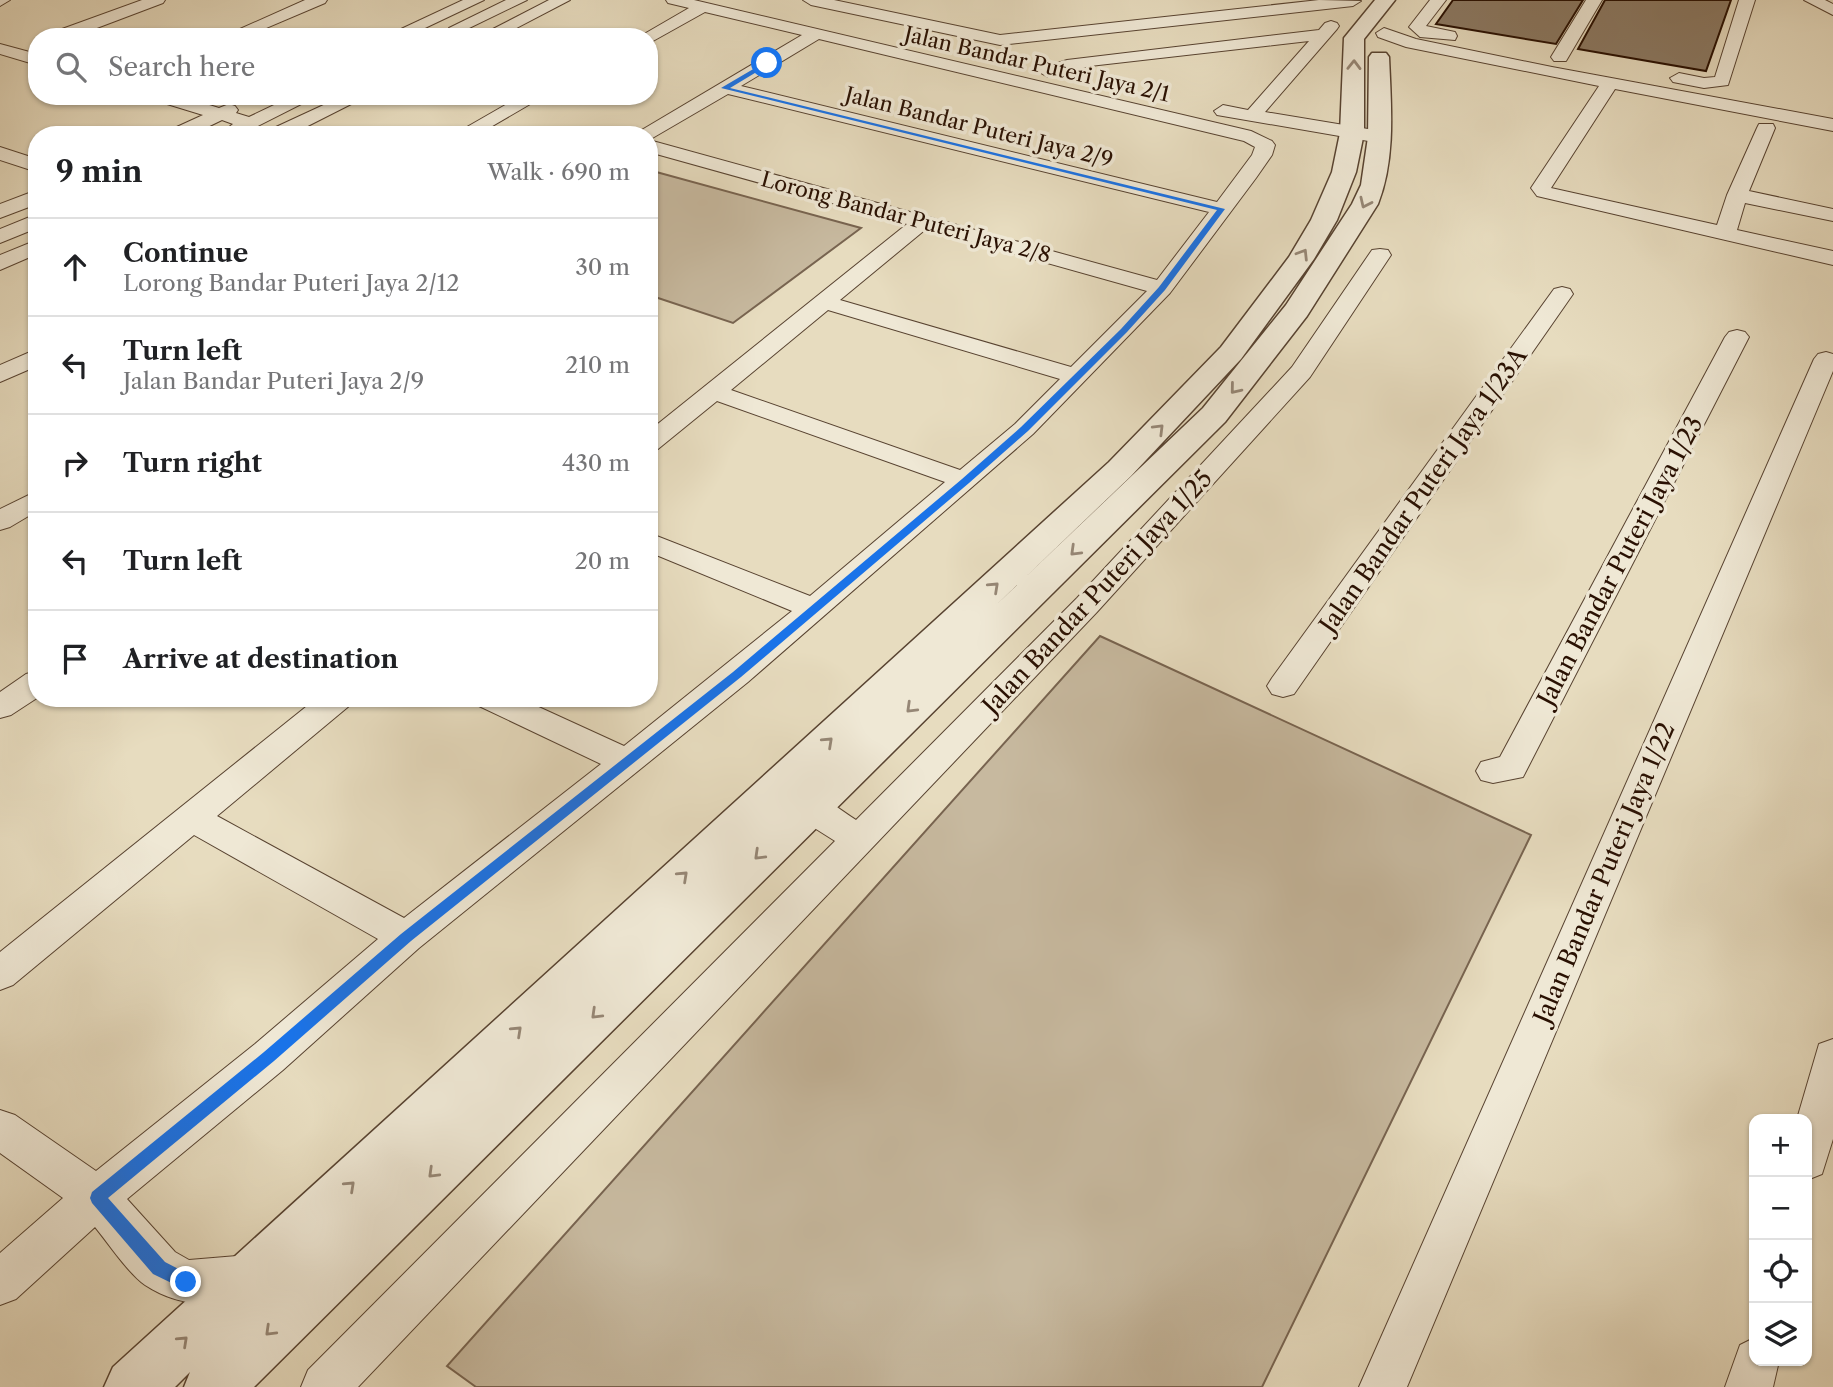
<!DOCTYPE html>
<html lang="en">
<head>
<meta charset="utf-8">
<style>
	body { margin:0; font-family:"Libre Caslon Text",serif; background:#f2f2f2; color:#202124 }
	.controls { position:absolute; right:21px; bottom:21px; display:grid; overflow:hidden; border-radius:14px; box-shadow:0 2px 5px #0004 }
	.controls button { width:63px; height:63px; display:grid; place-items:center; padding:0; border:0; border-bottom:2px solid #e0e0e0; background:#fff; color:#202124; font:35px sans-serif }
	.stop { position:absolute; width:21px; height:21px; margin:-16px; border:5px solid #1a73e8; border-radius:50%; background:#fff }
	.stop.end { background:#1a73e8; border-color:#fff; box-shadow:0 2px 7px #0008 }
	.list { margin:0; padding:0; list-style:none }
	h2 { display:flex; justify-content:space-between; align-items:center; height:91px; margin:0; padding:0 28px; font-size:30px }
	h2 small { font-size:23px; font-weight:400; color:#757577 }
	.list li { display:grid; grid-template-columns:46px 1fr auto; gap:21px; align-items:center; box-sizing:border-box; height:98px; padding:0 28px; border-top:2px solid #e0e0e0 }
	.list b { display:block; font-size:26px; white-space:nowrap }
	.list p { margin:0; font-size:23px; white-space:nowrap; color:#757577 }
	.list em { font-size:23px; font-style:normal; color:#757577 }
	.icon { flex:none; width:38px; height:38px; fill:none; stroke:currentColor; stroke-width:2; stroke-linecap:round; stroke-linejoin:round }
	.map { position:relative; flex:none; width:1833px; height:1387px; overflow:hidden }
	.search { position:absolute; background:#fff; box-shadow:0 2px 5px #0004; left:28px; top:28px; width:630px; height:77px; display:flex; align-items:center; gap:18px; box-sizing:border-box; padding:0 24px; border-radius:28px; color:#757577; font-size:26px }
	.panel { position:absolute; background:#fff; box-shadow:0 2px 5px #0004; left:28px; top:126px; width:630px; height:581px; border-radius:28px }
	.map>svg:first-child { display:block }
	.green { fill:#c7b99f; stroke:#786450; stroke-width:2 }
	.building { fill:#8c7a64; stroke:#291002; stroke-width:2 }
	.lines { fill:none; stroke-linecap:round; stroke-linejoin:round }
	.minor-casing { stroke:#584331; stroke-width:2 }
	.tertiary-casing { stroke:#584331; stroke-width:3 }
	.minor { fill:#efe8d5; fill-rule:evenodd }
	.tertiary { fill:#efe8d5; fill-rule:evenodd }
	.oneway { stroke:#968776 }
	.route { fill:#1a73e8 }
	.labels { text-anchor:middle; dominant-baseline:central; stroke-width:7; stroke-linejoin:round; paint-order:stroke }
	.far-street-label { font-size:21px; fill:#291002; stroke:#efe8d5 }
	.street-label { font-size:24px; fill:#291002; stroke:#efe8d5 }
</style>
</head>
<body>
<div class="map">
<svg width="1833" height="1387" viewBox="0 0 1833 1387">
	<rect width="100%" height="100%" fill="#e7dcbf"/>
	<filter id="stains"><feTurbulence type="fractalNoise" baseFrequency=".00286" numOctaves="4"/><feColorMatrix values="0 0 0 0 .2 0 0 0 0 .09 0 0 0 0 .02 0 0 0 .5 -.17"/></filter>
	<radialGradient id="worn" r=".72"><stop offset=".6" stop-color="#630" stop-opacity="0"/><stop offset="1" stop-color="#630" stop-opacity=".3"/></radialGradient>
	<path class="green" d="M649,170L861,228L733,323L649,295Z
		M1100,636L1531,835L1262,1387H476L447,1366Z"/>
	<path class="building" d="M1453,0H1583L1556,44L1436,24Z
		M1605,0H1731L1706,71L1578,49Z"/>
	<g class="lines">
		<g class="minor-casing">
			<path id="minor" d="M0,0H10L0,6Z
				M142,0H165L163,3L73,37H49L51,33Z
				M305,0H327L325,3L245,37H222Z
				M463,0H484L406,37H384Z
				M506,0H527L463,31L457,33L449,28Z
				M549,0H570L505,34H493L491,30Z
				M666,0H694L1251,131L1272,141L1275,145L1272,155L1256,178L1170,293L1033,434L748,682L419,948L283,1070L127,1199L175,1252L189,1260L249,1255L265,1261L271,1277L265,1293C225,1309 181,1309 145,1285C128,1273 109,1244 95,1227L16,1299L0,1305V1253L63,1198L0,1153V1110L15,1115L96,1171L255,1044L378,939L194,835L13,985L0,990V952L317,698H354L349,706L217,816L404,918L601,764L479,706L474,698H519L624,746L792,611L649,552V533L810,596L945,482L717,401L658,449L649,452V431L907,224L649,152V140L1157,280L1209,212L728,94L649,140V135H638L640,131L802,35L705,12L653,41H649V37H639L689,8L668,3ZM819,39L1244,141L1255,147L1252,155L1217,202L741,86ZM926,229L1147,291L1071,367L840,300ZM828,310L1060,379L1015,424L960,470L731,390Z
				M803,0H834L1000,35L1319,0L1361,1L1353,6L1000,45L811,5Z
				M1430,0H1446L1426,26L1455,32L1457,36L1455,40L1420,37L1409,27Z
				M1586,0H1602L1566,61H1554L1551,57Z
				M1739,0H1755L1728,85L1704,88L1673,82L1670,78L1679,73L1704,78L1715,77Z
				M1804,0H1825L1833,4V15Z
				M1331,21L1337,23L1339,26L1337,29L1265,112L1380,131L1387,133L1389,137L1387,141L1380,143L1217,115L1214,111L1223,105L1248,110L1309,41L1090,66L1048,77L1039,72L1042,68L1067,60L1319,30L1325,23Z
				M1384,28L1416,39L1552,67L1833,119V131L1615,89L1551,188L1717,225L1727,195L1757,128L1759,124H1773L1775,128L1749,191L1833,209V221L1745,203L1737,230L1833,251V265L1537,196L1531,188L1599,86L1406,47L1378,37L1376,33Z
				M0,44L37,54V65L0,54Z
				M151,96H180L219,108L229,104L235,106L238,110L236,113L249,117L293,96H317L240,135H226L224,131L233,124L222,120L191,135H166L168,131L203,115L154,100Z
				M343,96H367L290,135H276L274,131L276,127Z
				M521,96H544L477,135H453Z
				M0,147L37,159V172L0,160Z
				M37,190V204L0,218V204Z
				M37,214V228L0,243V229Z
				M37,240V254L0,270V255Z
				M1380,249L1388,250L1391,255L1310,377L1097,612L358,1387H301L308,1370L835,841L778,805L773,796L778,787C804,779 834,806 856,820L1077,598L1292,367L1372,250Z
				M1562,287L1570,289L1573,294L1294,694L1283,697L1272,694L1267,686L1272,678L1554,289Z
				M1737,330L1745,332L1749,337L1523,777L1493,783L1481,780L1476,771L1481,762L1500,757L1725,337L1729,332Z
				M37,349V366L0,382V365Z
				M1826,352L1833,354V371L1407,1387H1359L1814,359L1818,354Z
				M37,491V511L10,527L0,530V509Z
				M37,671V698L11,715L0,718V692L26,674Z
				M1833,1039V1139L1822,1174L1807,1180V1119H1797L1819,1044Z
				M1754,1338V1361H1779L1773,1387H1725L1740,1345Z"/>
		</g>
		<g class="tertiary-casing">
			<path id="tertiary" d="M1375,0H1395L1364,39V133L1356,172L1337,220L1314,259L1241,359L1131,476L994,607L1203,408L1286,305L1352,204L1361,185L1368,137L1369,57L1372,53H1386L1389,57C1391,106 1396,158 1378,204L1307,316L1225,422L254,1387H184L190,1372L175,1387H104L113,1367L1109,462L1221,347L1289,257L1311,220L1332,172L1340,133L1344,38Z"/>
		</g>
		<use href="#minor" class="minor"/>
		<use href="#tertiary" class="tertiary"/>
	</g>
	<defs><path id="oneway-chevron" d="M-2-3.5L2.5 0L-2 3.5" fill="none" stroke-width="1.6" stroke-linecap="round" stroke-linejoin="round" transform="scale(1.75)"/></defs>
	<g class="oneway">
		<use href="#oneway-chevron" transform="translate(1354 65) rotate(-89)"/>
		<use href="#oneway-chevron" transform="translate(1365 203) rotate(115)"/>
		<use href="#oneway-chevron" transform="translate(1303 254) rotate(-58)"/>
		<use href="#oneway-chevron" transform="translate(1235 389) rotate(129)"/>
		<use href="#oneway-chevron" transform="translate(1159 429) rotate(-45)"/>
		<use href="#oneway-chevron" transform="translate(1075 551) rotate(136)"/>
		<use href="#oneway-chevron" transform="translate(994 587) rotate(-43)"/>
		<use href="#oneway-chevron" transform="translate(911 708) rotate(136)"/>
		<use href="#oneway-chevron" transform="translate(828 742) rotate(-43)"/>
		<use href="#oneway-chevron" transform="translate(759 855) rotate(136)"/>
		<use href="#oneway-chevron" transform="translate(683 876) rotate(-43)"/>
		<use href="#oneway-chevron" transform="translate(596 1014) rotate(136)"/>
		<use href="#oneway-chevron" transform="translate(517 1031) rotate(-43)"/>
		<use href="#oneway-chevron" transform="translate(433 1173) rotate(136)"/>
		<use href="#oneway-chevron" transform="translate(350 1186) rotate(-43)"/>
		<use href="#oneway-chevron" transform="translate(270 1331) rotate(136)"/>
		<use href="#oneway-chevron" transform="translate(183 1341) rotate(-43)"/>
	</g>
	<path class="route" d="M767,61L770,64L730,88L1225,209L1165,290L1127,332L1028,431L969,483L741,677L411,941L274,1061L108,1198L165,1262L192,1276L194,1282L192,1288L186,1290L153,1274L92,1203L90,1198L92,1192L264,1052L401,934L733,672L962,479L1021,427L1121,329L1159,287L1217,210L721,88Z"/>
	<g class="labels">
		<g class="far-street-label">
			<text transform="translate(1037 64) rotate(13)">Jalan Bandar Puteri Jaya 2/1</text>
			<text transform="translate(979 127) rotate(14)">Jalan Bandar Puteri Jaya 2/9</text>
			<text transform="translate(906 217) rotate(15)">Lorong Bandar Puteri Jaya 2/8</text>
		</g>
		<g class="street-label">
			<text transform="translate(1423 490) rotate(-55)">Jalan Bandar Puteri Jaya 1/23A</text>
			<text transform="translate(1620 561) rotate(-62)">Jalan Bandar Puteri Jaya 1/23</text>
			<text transform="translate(1097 592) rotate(-47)">Jalan Bandar Puteri Jaya 1/25</text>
			<text transform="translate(1604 873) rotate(-67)">Jalan Bandar Puteri Jaya 1/22</text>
		</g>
	</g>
	<rect width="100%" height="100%" filter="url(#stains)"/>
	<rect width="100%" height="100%" fill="url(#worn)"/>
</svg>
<div class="controls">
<button>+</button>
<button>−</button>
<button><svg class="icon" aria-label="locate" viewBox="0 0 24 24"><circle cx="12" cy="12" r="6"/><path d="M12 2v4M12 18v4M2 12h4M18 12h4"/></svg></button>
<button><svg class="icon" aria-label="layers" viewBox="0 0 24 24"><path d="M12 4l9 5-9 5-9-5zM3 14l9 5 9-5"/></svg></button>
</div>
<div class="stop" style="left:767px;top:63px"></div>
<div class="stop end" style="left:186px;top:1282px"></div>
<div class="search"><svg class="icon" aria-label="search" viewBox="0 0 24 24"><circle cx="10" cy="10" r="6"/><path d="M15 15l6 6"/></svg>Search here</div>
<section class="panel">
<h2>9 min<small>Walk · 690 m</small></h2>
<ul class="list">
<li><svg class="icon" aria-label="ahead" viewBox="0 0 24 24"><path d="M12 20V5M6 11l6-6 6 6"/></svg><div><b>Continue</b><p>Lorong Bandar Puteri Jaya 2/12</p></div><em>30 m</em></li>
<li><svg class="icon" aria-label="left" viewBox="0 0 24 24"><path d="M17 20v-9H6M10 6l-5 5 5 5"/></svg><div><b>Turn left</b><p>Jalan Bandar Puteri Jaya 2/9</p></div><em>210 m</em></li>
<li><svg class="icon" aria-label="right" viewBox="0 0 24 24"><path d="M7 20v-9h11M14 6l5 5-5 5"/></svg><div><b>Turn right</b></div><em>430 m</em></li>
<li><svg class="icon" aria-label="left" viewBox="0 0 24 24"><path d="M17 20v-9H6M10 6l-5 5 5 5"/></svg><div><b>Turn left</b></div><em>20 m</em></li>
<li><svg class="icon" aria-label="arrive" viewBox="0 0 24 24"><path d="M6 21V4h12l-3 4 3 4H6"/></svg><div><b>Arrive at destination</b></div></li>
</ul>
</section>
</div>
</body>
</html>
